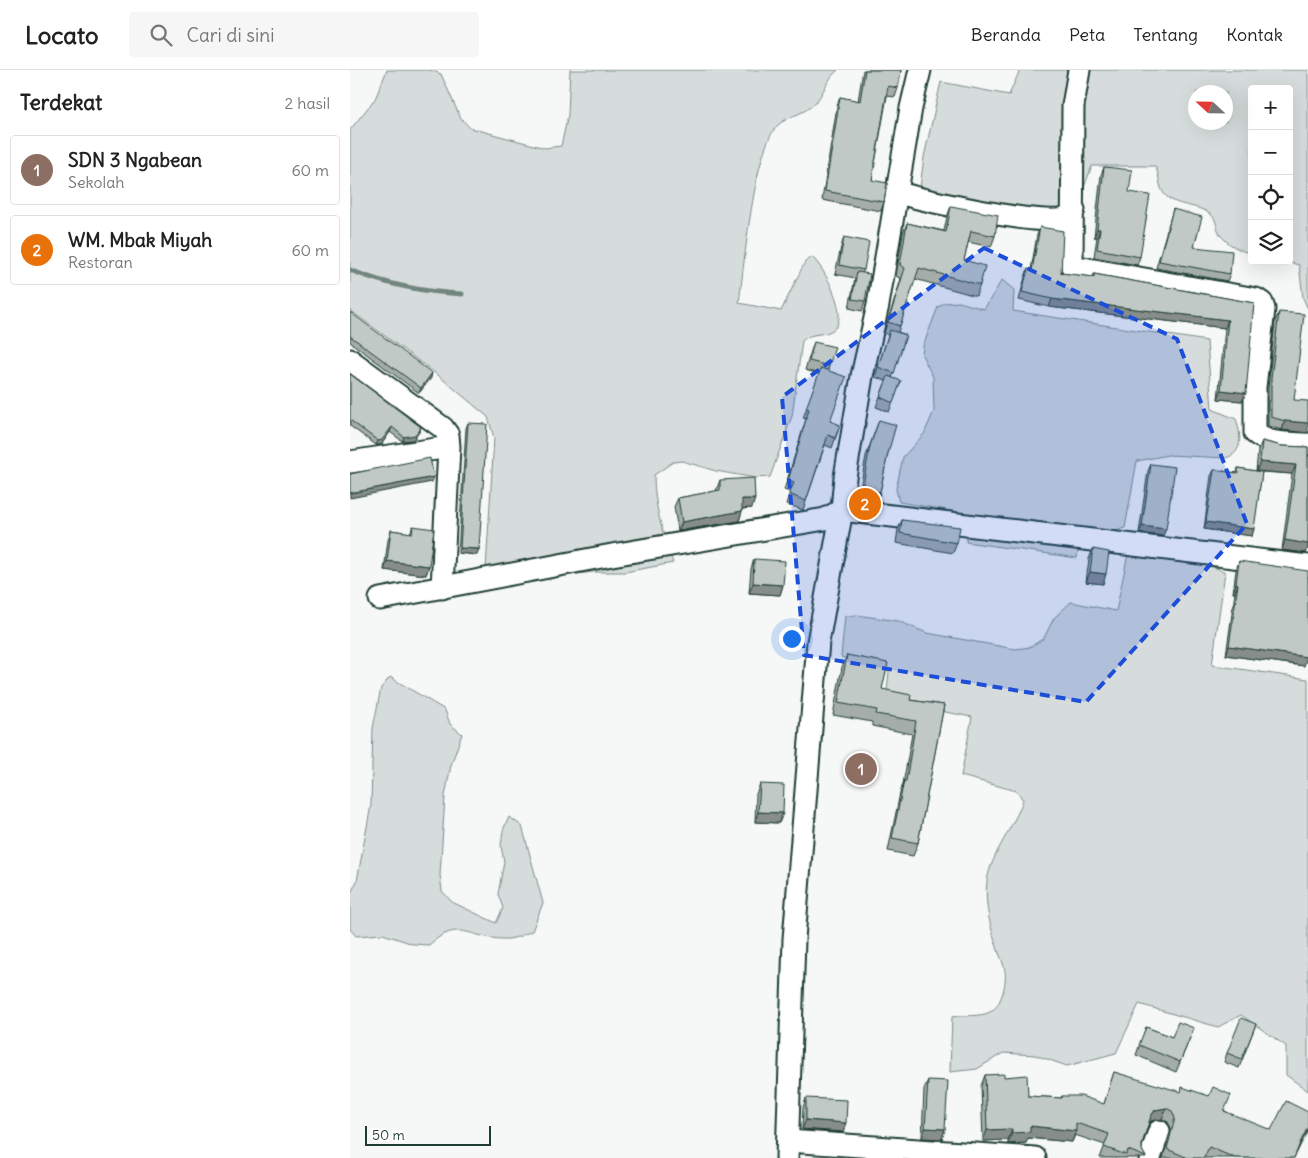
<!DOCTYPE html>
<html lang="id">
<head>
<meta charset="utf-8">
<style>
	body { margin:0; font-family:Delius,sans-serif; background:#f6f6f6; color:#222 }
	.controls { position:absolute; right:15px; top:15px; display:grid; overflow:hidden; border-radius:5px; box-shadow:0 5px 20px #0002 }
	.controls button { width:45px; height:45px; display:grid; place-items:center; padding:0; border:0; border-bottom:1px solid #e0e0e0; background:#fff; color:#222; font:25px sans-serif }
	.compass { position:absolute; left:838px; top:15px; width:45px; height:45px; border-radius:50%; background:#fff; box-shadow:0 5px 20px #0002; rotate:292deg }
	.scale { position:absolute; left:15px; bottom:12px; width:126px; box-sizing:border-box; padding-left:5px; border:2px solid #1f3d34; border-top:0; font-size:14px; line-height:18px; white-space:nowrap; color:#1f3d34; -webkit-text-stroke:4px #fff; paint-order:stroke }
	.you { position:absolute; left:441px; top:568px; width:18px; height:18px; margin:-12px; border:4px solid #fff; border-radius:50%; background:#1a73e8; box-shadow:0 0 0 8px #1a73e833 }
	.badge { display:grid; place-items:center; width:32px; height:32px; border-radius:50%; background:#0b8043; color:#fff; font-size:16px; font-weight:700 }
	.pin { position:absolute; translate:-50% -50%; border:2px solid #fff; box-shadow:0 1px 5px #0006 }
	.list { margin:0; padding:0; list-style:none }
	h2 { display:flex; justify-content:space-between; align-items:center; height:65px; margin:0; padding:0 20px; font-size:21px }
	h2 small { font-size:16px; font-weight:400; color:#767676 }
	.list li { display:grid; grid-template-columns:32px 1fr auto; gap:15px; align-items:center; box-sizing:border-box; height:70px; margin:0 10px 10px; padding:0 10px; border:1px solid #e0e0e0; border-radius:5px }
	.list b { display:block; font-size:19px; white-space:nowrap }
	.list p { margin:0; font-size:16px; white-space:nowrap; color:#767676 }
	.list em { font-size:16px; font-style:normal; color:#767676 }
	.icon { flex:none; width:28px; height:28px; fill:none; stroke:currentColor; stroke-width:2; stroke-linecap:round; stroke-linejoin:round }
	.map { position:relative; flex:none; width:958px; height:1088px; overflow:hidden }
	header { display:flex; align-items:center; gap:30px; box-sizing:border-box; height:70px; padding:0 25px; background:#fff; border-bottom:1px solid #e0e0e0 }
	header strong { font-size:24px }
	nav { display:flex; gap:28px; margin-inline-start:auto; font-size:18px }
	.search { width:350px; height:45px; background:#f6f6f6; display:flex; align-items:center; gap:12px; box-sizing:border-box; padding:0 18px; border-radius:5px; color:#767676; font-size:19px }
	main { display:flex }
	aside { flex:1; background:#fff }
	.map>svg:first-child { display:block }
	.green { fill:#d6dcdb; stroke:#7a8c88; fill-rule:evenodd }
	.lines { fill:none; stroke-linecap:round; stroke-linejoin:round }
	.stream { stroke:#72857f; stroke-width:5 }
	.minor-casing { stroke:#1f3d34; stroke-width:25 }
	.minor { stroke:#fff; stroke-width:21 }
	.wall { fill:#a5adaa; stroke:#1f3d34 }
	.shaded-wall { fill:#868d8b; stroke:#1f3d34 }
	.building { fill:#c0c9c6; stroke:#1f3d34 }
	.marked { fill:#1d4ed8; fill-opacity:0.2; stroke:#1d4ed8; stroke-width:4; stroke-dasharray:10 6; stroke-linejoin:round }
</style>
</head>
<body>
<header>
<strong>Locato</strong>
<div class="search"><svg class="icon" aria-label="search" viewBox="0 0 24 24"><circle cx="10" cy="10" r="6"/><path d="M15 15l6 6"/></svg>Cari di sini</div>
<nav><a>Beranda</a><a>Peta</a><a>Tentang</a><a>Kontak</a></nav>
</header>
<main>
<aside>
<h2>Terdekat<small>2 hasil</small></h2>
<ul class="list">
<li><span class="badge" style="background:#8d6e63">1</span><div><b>SDN 3 Ngabean</b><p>Sekolah</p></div><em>60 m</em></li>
<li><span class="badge" style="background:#e8710a">2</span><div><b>WM. Mbak Miyah</b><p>Restoran</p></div><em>60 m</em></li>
</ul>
</aside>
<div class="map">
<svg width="958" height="1088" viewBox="0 0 958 1088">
	<rect width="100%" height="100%" fill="#f6f7f7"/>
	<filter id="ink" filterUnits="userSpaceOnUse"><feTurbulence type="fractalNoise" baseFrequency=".02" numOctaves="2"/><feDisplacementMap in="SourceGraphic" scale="10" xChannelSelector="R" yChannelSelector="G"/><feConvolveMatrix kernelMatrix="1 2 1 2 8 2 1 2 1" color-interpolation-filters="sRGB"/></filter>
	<g filter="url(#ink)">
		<path class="green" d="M37,0H80L91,4L110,47L120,58L195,78L211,76L218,45L220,0H488C476,9 475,23 464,34C454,44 438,46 428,55C404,77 394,197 389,233L431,241L455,192L462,187C474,197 500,246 484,259C474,267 462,261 452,271L442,346L420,407L405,408L366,401L332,391L323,392L304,405C304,436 313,465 323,493L275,502H243L160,513L136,499L144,368L138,347L89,306L0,240V60L25,29Z
			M670,0H958V239L953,228L949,195L933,191H939V19H902V184C891,181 876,174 870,164C865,156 868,150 860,144C848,134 825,137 815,125C808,117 810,105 805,96H742L730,128L710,142L654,137L570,118L574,87L591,12L659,25ZM846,22H876V52H846Z
			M652,210L664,220L663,241L857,271L862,339L886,349C891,364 894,384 875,388L818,385L787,391L775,458L766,461L730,460L727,488L616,472L620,444L549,432L546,419L553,387L574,364L584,341L583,307L572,285L573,276L588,237L594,233L609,232L634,239Z
			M778,484L859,495L875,502L862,595L958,609V1021L936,1005V976L891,945L868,957L789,934L766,983L717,996L685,985L653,983L627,999L600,1002L602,947C612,945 631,947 640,942C651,937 657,913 655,901C654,895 651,888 649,883C641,860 634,835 637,811C641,784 664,757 673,730L667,721L611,706L622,647L536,631L539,601L491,587L495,546L507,545L548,551L577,563L665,579L680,577L694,568L704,548L721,532L766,541Z
			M40,607L95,640L100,654L112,664L101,695L95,726L90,805L92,821L102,832L146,853L153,838L148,824L154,792L151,776L153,760L159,747L172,756L193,833L182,861C172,865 163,870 152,869C119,868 109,848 79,875L63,874L33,864L6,866L0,859V825L7,811L21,735L23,658L31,618Z"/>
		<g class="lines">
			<path class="stream" d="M0,200C37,215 73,222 112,224"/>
			<g class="minor-casing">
				<path id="minor" d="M729,0L723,36L722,196L906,229L912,233L914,239L905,317V363C919,375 941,373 958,374
					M546,122C572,130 697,158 717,148L724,140
					M0,290L93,358L98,365L99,377L92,518
					M0,392L99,377
					M30,529L262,485L475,449L492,440L958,496
					M438,1071L685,1088
					M437,1088L444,869L468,572L492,440L495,407L512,306L528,235L561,38L570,0
					M800,1088L809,1061"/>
			</g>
			<use href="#minor" class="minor"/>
		</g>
		<path class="wall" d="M513,0H551L548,18L545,27L537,26L522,110L534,132L531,141L472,130L487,36L490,27L508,31Z
			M754,97L779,122L790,187L787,195L744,187L747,167H744L751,105Z
			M601,136L645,166L641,177L618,172L614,190L630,215L626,226L565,209L548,262L556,265L542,308L551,311L539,342L526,337L536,311L525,307L538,265L534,263L551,209L546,206L553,163L557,153L594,161L597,147Z
			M823,139L844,177L880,204L877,211L806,198Z
			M690,157L711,203L743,207L744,204L904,233L892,331L868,329L875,258L699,237L669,230L675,207L678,199L681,200L687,165Z
			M494,167L514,200L512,203L515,231L512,241L499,238L505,208L485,204L491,177Z
			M0,242L81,308L69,323L0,272Z
			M929,242L944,330L932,360L918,356V318L925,251Z
			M464,272L479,296L478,301L480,351L490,355L482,378L475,375L453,440L436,434L440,422L434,420L456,349L453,348L469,304L455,300Z
			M0,304L71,357L69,362L63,370L52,371L40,362L31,375H26L0,356Z
			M529,350L538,383L530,422L527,432L508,429L516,386Z
			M118,353L129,479L127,485L108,483L116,358Z
			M912,371L932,376L958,377V478L956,483L932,480L942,404L912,402L902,466L854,459L861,406L864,400L887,403L888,398L906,401L908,380Z
			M801,394L813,466L789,463L798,401Z
			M370,410L402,438L392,439V441L389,451L328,461L324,437L328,428L366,421Z
			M552,450L607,473L603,483L546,473L548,459Z
			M63,456L79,496L76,505L34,500L38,470L41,460L60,463Z
			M743,479L753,514L736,512L739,489Z
			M404,489L433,515L430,525L399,523L401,499Z
			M889,491L954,596L876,585L885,523H883L886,500Z
			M497,585L532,619L560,630L594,635L568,773L563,786L538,781L550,723L553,714L562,664L522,656V652L483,645L492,597Z
			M410,714L433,743L429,753L405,752L406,724Z
			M906,954L889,998L874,992L877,983Z
			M796,957L822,967L840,968L826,1002L786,985Z
			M764,1002L875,1041L947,1082L944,1088H813L821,1059L818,1052L812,1049L801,1051L798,1056L792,1074V1080L796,1088H750L755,1075L725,1065L722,1072L678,1068L676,1073L658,1074V1070L633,1071L631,1016L635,1005L654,1007L678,1026L711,1028L712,1026L754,1034Z
			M578,1010L595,1059L592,1069L572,1068L574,1019Z
			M456,1028L493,1062L452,1059L453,1038Z"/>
		<path class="shaded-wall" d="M747,159H750L747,167H744Z
			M702,229L878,250L875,258L699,237Z
			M82,303L81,308L69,323L71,318Z
			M871,320L896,323L892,331L868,329Z
			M935,351L958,353V363L932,360Z
			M42,357L40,362L31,375H26L28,371Z
			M71,357L69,362L63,370L52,371L54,367Z
			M910,392L946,395L942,404L906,401Z
			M84,407L82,412L0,428V423Z
			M512,420L530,422L527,432L508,429Z
			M392,429H405L402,438L388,439Z
			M392,441L389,451L328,461L332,452Z
			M856,452L904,459L902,466L854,459Z
			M792,456L816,459L813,466L789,463Z
			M935,470L958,474V478L956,483L932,480Z
			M110,478L129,479L127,485L108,483Z
			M37,491L79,496L76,505L34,500Z
			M740,502L756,504L753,514L736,512Z
			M403,513L433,515L430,525L399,523Z
			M886,513L888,514L885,523H883Z
			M879,576L957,587L954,596L876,585Z
			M408,742L433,743L429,753L405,752Z
			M816,1038L812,1049L801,1051L797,1057L801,1046L805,1040Z
			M456,1050L496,1053L493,1062L452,1059Z
			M680,1056L726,1061L722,1072L678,1068L676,1073L658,1074L662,1063Z
			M958,1057V1060L947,1082L951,1071Z
			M575,1058L595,1059L592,1069L572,1068Z
			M662,1059L658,1070L633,1071L637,1060Z"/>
		<path class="building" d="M515,0H551L548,18L538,16L522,110L537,113L534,132L475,121L490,27L510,31Z
			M754,97L782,100L779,122L800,125L790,187L747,179L750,159H747Z
			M601,136L648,145L645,166L621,161L614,190L635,196L630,215L569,198L550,256L538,252L555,198L550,195L557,153L596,162Z
			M823,139L852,147L844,177L882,181L880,204L809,191Z
			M690,157L713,161L711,203L744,207V204L904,233L896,323L871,320L878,250L702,229L672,222L678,199L682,200Z
			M494,167L519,172L514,200L489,195Z
			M507,202L520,204L515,231L502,229Z
			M0,242L82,303L71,318L0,266Z
			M929,242L954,244L944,330L958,331V353L935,351L921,347V309Z
			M540,260L556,265L544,303L528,297Z
			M464,272L485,277L479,296L459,291Z
			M471,298L496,307L480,351L490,355L485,368L478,365L456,431L439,424L444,413L438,411L459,339L456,338Z
			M0,304L71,357L65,365L54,367L42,357L32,370L28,371L0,350Z
			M538,306L551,311L543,333L530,327Z
			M529,350L546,355L538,383L530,422L512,420L520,376Z
			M118,353L137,354L129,479L110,478Z
			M912,371L932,376L958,377V474L935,470L946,395L910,392Z
			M80,388L84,407L0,423V404Z
			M801,394L825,397L816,459L792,456Z
			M888,398L912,402L904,459L856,452L864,400L888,403Z
			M404,408L405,429H392V441L332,452L328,428L370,420V410Z
			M552,450L610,457L607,473L550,463Z
			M63,456L84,459L79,496L37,491L41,460L62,463Z
			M743,479L759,482L756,504L740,502Z
			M404,489L435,491L433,515L403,513Z
			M889,491L958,501V578L957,587L879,576L888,514L886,513Z
			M497,585L538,593L532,619L561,625L560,630L594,635L568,773L542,768L554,711H556L566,651L526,644L527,640L488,633Z
			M410,714L434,715L433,743L408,742Z
			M891,948L906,954L892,989L877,983Z
			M828,952L844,958L830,992L789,975L796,957L822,967Z
			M764,1002L831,1022L832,1017L859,1026L863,1017L881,1025L874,1041L921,1060L936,1031L958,1042V1057L951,1071L944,1088H885L859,1077L854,1088H838L817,1079L825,1048L822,1041L816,1038L805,1040L801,1046L792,1074V1080L796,1087L778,1080L776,1085L754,1077L759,1064L726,1053V1061L680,1056V1062L662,1063V1059L637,1060L635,1005L654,1004V1007L677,1005L678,1026L712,1028V1026H731L754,1034Z
			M578,1010L598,1011L595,1059L575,1058Z
			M456,1028L497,1030L496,1053L456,1050Z"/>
	</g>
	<path class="marked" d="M634,178L827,269L897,454L736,632L454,585L432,327Z"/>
</svg>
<div class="controls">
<button>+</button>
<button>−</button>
<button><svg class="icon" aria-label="locate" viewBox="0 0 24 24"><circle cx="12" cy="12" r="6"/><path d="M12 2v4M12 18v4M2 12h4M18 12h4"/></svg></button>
<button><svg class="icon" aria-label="layers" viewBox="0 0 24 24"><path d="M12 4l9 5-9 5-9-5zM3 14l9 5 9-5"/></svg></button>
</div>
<svg class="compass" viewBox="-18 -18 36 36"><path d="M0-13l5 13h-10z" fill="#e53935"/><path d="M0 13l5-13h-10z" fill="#767676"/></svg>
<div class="scale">50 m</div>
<div class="you"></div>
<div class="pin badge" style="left:511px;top:699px;background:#8d6e63">1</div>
<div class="pin badge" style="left:515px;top:434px;background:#e8710a">2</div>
</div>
</main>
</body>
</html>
